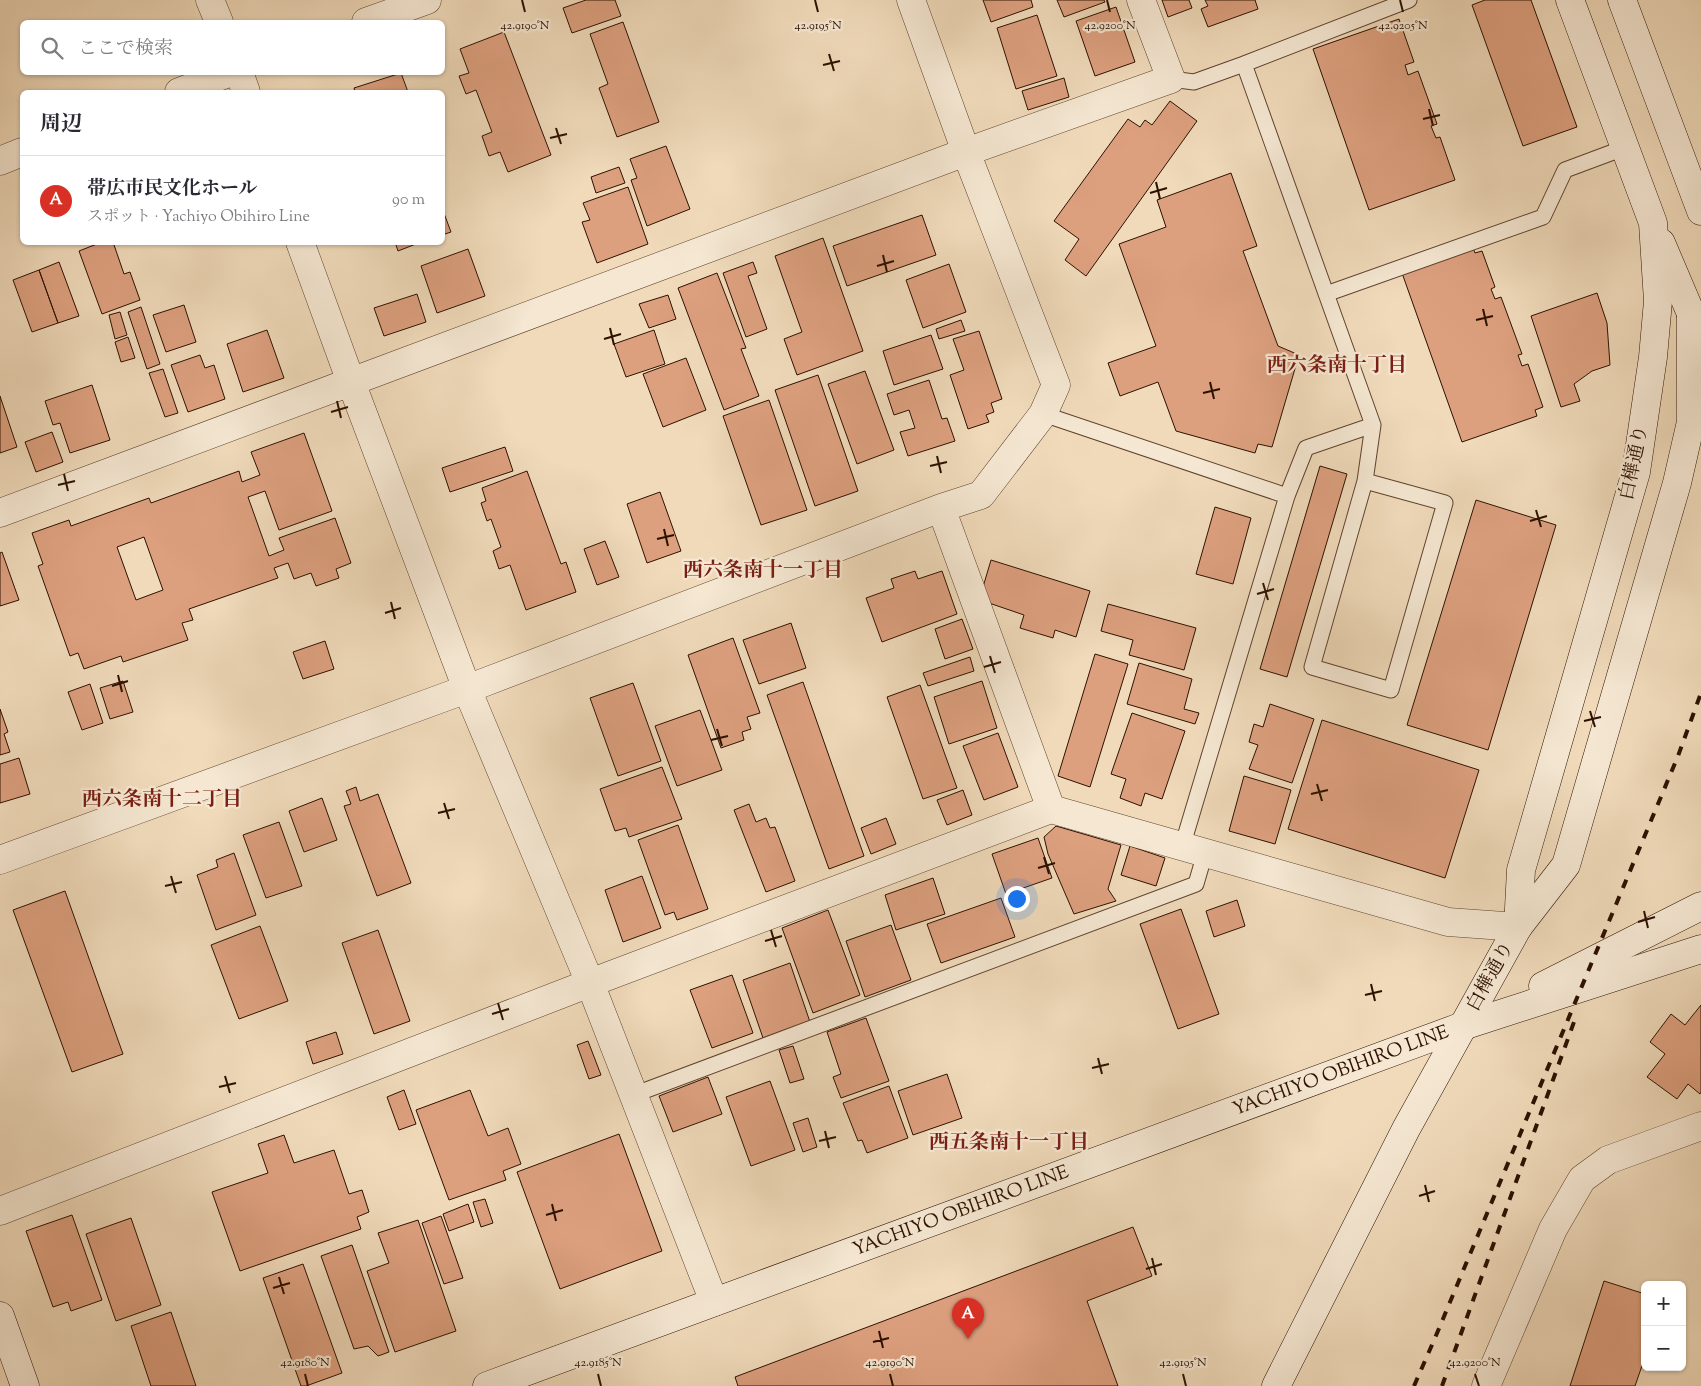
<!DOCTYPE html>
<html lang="ja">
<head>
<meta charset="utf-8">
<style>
	body { margin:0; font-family:"Sorts Mill Goudy","Noto Serif JP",serif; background:#f2f2f3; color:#2b2b33 }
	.controls { position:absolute; right:15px; bottom:15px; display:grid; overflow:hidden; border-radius:8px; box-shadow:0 1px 4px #0004 }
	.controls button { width:45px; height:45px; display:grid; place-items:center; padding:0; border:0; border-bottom:1px solid #e1e1e2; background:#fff; color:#2b2b33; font:25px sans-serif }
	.you { position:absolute; left:1016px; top:898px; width:18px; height:18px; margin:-12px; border:4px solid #fff; border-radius:50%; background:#1a73e8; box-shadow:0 0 0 8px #1a73e833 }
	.badge { display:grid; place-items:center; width:32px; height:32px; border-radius:50%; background:#d93025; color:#fff; font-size:16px; font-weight:700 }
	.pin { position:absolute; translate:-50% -41px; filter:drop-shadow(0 1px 2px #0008) }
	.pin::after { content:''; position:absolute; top:26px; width:18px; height:15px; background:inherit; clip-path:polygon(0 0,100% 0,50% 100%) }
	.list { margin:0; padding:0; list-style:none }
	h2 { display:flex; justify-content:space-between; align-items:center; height:65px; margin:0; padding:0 20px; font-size:21px }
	h2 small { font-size:16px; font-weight:400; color:#7c7c81 }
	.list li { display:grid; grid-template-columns:32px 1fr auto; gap:15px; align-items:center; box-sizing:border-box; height:90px; padding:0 20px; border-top:1px solid #e1e1e2 }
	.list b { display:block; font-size:19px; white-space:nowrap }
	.list p { margin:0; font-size:16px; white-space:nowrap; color:#7c7c81 }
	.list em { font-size:16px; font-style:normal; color:#7c7c81 }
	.icon { flex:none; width:28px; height:28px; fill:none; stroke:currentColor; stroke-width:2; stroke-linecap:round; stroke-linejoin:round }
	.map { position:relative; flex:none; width:1701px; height:1386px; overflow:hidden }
	.search { position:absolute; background:#fff; box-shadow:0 1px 4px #0004; left:20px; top:20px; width:425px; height:55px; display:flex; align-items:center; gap:12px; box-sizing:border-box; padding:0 18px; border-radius:8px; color:#7c7c81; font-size:19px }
	.panel { position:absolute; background:#fff; box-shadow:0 1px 4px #0004; left:20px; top:90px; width:425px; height:155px; border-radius:8px }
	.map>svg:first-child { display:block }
	.building { fill:#dda07f; stroke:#2d1100; fill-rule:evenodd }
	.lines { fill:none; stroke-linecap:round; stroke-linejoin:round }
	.lane-casing { stroke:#5e432e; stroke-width:17 }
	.street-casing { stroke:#5e432e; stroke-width:29 }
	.secondary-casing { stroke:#2d1100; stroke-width:29 }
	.lane { stroke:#f5e7d2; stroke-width:15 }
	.street { stroke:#f5e7d2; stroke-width:28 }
	.secondary { stroke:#f5e7d2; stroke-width:28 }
	.rail { stroke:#2d1100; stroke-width:4; stroke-dasharray:9 9; stroke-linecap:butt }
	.ticks { fill:none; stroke:#2d1100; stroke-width:2 }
	.labels { text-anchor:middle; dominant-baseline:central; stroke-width:4.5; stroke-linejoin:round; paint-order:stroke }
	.street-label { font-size:19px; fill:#2d1100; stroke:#f5e7d2 }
	.neighbourhood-label { font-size:20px; font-weight:bold; fill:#7a1f14; stroke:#f5e7d2 }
	.ticks-label { font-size:12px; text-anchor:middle; fill:#2d1100; stroke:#f5e7d2; stroke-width:4.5; stroke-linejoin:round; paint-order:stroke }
</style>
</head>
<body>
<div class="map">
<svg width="1701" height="1386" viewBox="0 0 1701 1386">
	<rect width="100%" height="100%" fill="#f0daba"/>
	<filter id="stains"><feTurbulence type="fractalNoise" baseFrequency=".004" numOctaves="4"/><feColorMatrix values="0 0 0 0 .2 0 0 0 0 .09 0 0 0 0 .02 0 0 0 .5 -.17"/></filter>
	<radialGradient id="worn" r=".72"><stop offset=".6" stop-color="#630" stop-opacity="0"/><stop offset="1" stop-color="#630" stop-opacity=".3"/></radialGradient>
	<path class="building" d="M586,0H615L621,16L572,33L563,8Z
		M983,0H1031L1033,7L991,22Z
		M1057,0H1104L1105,2L1064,17Z
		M1162,0H1189L1192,8L1168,17Z
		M1205,0H1255L1258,9L1208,27L1201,9L1208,6Z
		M1485,0H1531L1577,127L1523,146L1472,5Z
		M1116,7L1135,62L1095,76L1076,21Z
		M1037,15L1057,76L1016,89L997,28Z
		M1399,19L1414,62L1405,65L1408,75L1418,71L1437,124L1431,126L1436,138L1440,137L1455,180L1369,210L1313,49Z
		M623,22L659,122L617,137L599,88L608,84L590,34Z
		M504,32L551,155L508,172L500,152L489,156L482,136L492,132L476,90L466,94L459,76L469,73L460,49Z
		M401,73L408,92H355L354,88Z
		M1064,78L1069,97L1028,110L1022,91Z
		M1170,101L1197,121L1086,276L1065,260L1079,239L1054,221L1128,119L1140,127L1145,120L1152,125Z
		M666,146L690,209L647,226L631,180L637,178L630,159Z
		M619,167L625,183L596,193L591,177Z
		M1231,173L1257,246L1243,251L1278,346L1299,355L1272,447L1258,444L1255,453L1176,431L1158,382L1120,396L1108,363L1156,346L1119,244L1166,227L1157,200Z
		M628,187L648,244L597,263L582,222L590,220L583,203Z
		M442,208L451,232L442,235Z
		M922,215L936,255L847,286L833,246Z
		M823,238L863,351L797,375L784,339L802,332L775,256Z
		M102,242H113L124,274L130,272L140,300L102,314L79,251Z
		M395,242H421L398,251Z
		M1473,248L1475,253L1482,251L1495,287L1491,289L1495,299L1501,297L1522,354L1518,355L1522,366L1528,364L1543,407L1535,410L1537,416L1462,442L1402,273Z
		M468,249L485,296L437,313L421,266Z
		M59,262L79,316L58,323L39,270Z
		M753,262L757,273L748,276L767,329L746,337L723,273Z
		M949,264L966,312L923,328L906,280Z
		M39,270L58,323L32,332L13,280Z
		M717,273L746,348L741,349L759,396L724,410L678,288Z
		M1597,293L1607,323L1610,365L1592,371L1574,384L1580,401L1561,407L1531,316Z
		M417,294L426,322L384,336L374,308Z
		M668,295L676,319L649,328L639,304Z
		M184,305L196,342L166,352L153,315Z
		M141,307L160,364L147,369L128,312Z
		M120,312L127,335L115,339L109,315Z
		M961,320L965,331L939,339L936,329Z
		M267,330L284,378L243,392L227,344Z
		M654,330L665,364L626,377L614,344Z
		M979,331L1002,399L991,403L994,412L986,415L989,422L968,429L950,375L964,370L953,339Z
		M931,335L943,369L894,385L883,351Z
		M128,337L135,358L121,362L115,342Z
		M200,355L205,368L214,365L225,399L188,412L171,365Z
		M686,358L706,410L663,427L643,374Z
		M163,369L178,413L165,417L149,373Z
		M865,371L894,450L857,464L828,384Z
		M818,375L858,491L815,506L775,390Z
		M929,380L942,419L947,418L955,441L908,456L900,432L915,428L909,410L894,415L887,394Z
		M92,385L110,440L70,453L60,423L53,425L45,401Z
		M0,396L17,447L0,453Z
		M769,400L807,510L761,525L723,416Z
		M52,432L63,462L36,472L25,442Z
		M304,433L332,511L279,530L265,491L248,497L269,556L284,550L279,538L335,518L351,563L336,569L339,578L316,586L311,573L294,579L288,563L274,568L278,578L189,609L193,620L182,623L188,640L123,662L121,656L84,669L78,653L70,656L38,566L43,564L32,533L69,520L71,526L149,498L151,503L239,471L242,482L260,475L251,452ZM144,537L163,590L136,600L117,547Z
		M505,447L513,471L450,492L442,468Z
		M1320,466L1347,474L1287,677L1260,669Z
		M527,471L561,564L566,562L576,592L526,610L510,565L499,569L493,551L501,547L491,519L487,521L481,503L486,501L482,488Z
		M660,492L681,551L647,563L627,504Z
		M1476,500L1556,525L1488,750L1407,725Z
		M1215,507L1251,518L1233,584L1196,574Z
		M605,541L619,577L597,585L584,549Z
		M2,552L19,600L0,606V553Z
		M991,560L1090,591L1076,637L1055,630L1053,638L1020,628L1024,615L989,603L983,587Z
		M915,571L918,579L942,571L957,614L882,642L866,598L894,588L891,579Z
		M1108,604L1196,628L1184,670L1129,655L1133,640L1101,631Z
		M962,619L973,649L945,659L935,629Z
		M791,623L806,668L759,684L743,640Z
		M733,638L760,713L747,717L751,729L742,732L744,740L721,748L688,655Z
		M325,641L334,669L303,679L293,652Z
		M1095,654L1128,664L1090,787L1058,776Z
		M970,657L974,671L928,686L923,673Z
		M1139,663L1192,679L1184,709L1199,713L1195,724L1127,704Z
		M123,681L133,712L110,719L100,688Z
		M982,681L997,728L949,744L934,697Z
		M803,682L864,856L829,869L767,695Z
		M633,683L661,761L618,776L590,698Z
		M90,684L103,723L82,730L68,692Z
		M920,685L957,788L923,799L887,697Z
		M1270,704L1314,719L1292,783L1249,769L1258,745L1249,742L1254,724L1263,727Z
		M0,709L8,732L4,734L10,752L0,755Z
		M700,710L722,770L677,786L655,726Z
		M1132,713L1185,731L1162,799L1145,793L1141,806L1120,798L1126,779L1111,774Z
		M1322,720L1479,770L1445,878L1288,829Z
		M998,733L1018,787L984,800L963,746Z
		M19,758L30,794L0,803V764Z
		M662,767L682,819L629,837L626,828L615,831L600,789Z
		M1244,776L1291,790L1275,844L1229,831Z
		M356,787L360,801L378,794L411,883L377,896L344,806L351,804L346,791Z
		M963,790L972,815L947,825L937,800Z
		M322,798L337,840L304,852L289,811Z
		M749,804L756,822L766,818L770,828L775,827L795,881L766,892L734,810Z
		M886,818L896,844L871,854L861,828Z
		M279,822L302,886L266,898L243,835Z
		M678,825L708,909L677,920L674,912L665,915L638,840Z
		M1056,826L1121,845L1108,889L1116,901L1074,914L1048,854L1044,837Z
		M1038,838L1052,878L1006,894L992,854Z
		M1130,846L1165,858L1156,886L1121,875Z
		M234,853L256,915L216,930L197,875L218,867L216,860Z
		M642,876L661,928L623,942L605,890Z
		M933,878L945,914L896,930L885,895Z
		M65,891L123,1054L72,1072L13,910Z
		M1001,898L1015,937L941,963L927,924Z
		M1237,900L1245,926L1214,937L1206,911Z
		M1181,909L1219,1014L1178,1029L1140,924Z
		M828,910L860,995L813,1013L782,928Z
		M891,925L911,980L865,997L846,941Z
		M260,926L288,1001L239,1019L211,945Z
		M378,930L410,1021L374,1034L342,943Z
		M790,963L810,1022L763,1038L743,980Z
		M732,975L753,1033L712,1048L690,990Z
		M1701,1005V1092L1700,1094L1688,1084L1677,1099L1647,1077L1665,1054L1650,1042L1671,1014L1685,1025Z
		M866,1018L889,1081L841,1098L833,1077L841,1074L827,1032Z
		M336,1032L343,1054L313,1064L306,1042Z
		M588,1041L601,1075L589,1079L577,1045Z
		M793,1046L804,1079L790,1083L779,1050Z
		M947,1074L962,1118L913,1135L898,1091Z
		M708,1077L722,1114L673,1132L659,1096Z
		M770,1081L795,1150L751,1166L726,1097Z
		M889,1086L908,1138L867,1153L862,1140L858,1141L843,1103Z
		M404,1090L416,1124L399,1130L387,1097Z
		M470,1090L488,1136L508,1128L521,1164L503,1171L506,1180L449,1200L416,1110Z
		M808,1118L817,1147L803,1152L793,1123Z
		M619,1134L662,1251L560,1289L517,1172Z
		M284,1135L294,1163L334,1150L349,1194L362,1190L369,1212L357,1217L361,1229L240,1271L212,1192L268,1173L258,1144Z
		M485,1199L493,1223L481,1227L473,1202Z
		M468,1204L474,1222L449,1231L443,1214Z
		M72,1215L102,1300L71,1311L68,1302L53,1307L26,1231Z
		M441,1216L463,1278L444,1284L422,1223Z
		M131,1218L161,1305L116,1321L86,1234Z
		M418,1220L456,1331L395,1352L367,1271L389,1263L378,1233Z
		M1133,1227L1152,1276L1087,1301L1118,1386H738L735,1377Z
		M352,1245L389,1352L378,1356L368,1346L354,1349L321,1256Z
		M303,1264L342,1373L306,1386H301L263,1278Z
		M1604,1281L1645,1294V1357L1635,1386H1570Z
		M171,1312L196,1386H151L131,1326Z"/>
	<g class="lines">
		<g class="lane-casing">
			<path id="lane" d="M1171,79L1194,82L1244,64
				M1326,294L1543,217L1565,170L1624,148
				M1043,414L1287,496L1182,847
				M1365,481L1445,503L1391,690L1312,667L1365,481L1373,425
				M1287,496L1306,448L1373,425L1244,64L1409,0
				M633,1095L1196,884L1205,853"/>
		</g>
		<g class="street-casing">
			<path id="street" d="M210,0L219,22
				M911,0L966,152L1056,385L1043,414L981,495L941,508
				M366,22L427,0
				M239,72L246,92
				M179,92L231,72
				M0,161L22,152
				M300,242L351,382L467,689L590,983L714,1302
				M0,513L966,152L1171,79L1141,0
				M0,860L467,689L941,508L1051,809
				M0,1211L590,983L1051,809L1448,922L1518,927
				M1486,1386L1553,1229L1582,1179L1608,1160L1701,1126"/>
		</g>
		<g class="secondary-casing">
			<g id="secondary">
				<path d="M1622,0L1701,211"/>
				<path d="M1661,243L1698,330"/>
				<path d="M1518,927L1521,870L1636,472L1653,357L1658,301L1653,223L1570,0"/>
				<path d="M1543,986L1701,906"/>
				<path d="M0,1316L25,1386"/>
				<path id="s1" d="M487,1386L1463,1026L1701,949"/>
				<path d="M1276,1386L1406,1129L1518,927L1566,865L1677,483L1691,422V313"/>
			</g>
		</g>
		<use href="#lane" class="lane"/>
		<use href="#street" class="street"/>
		<use href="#secondary" class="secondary"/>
		<path class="rail" d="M1414,1386L1435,1338L1678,756L1701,693
			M1442,1386L1574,1022"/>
	</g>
	<path class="ticks" d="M522,0L525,12M815,0L818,12M1107,0L1110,12M1400,0L1403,12M829,54L834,71M823,65L840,61M1429,109L1433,126M1423,119L1440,115M556,128L561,144M550,138L567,134M1156,182L1160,199M1150,193L1167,188M883,255L887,272M877,266L894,261M1483,309L1487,326M1476,320L1493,316M610,328L614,345M604,339L621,334M1210,382L1214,399M1203,393L1220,389M337,401L341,418M331,412L348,407M937,456L941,473M930,466L947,462M64,474L68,491M58,485L75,481M1536,510L1541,527M1530,521L1547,516M664,529L668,546M657,539L674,535M1263,583L1268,600M1257,594L1274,589M391,602L395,619M385,613L401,608M990,656L995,673M984,667L1001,662M118,675L122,692M112,686L128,681M1590,711L1595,727M1584,721L1601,717M717,729L722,746M711,740L728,736M1317,784L1322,801M1311,794L1328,790M444,803L449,819M438,813L455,809M1044,857L1049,874M1038,868L1055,863M171,876L176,893M165,886L182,882M1644,911L1648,928M1638,922L1655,917M771,930L776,947M765,941L782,936M1371,984L1375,1001M1365,995L1382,991M498,1003L503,1020M492,1014L509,1009M1098,1058L1102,1074M1092,1068L1109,1064M225,1076L230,1093M219,1087L236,1083M825,1131L829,1148M819,1141L836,1137M1425,1185L1429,1202M1419,1196L1435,1191M552,1204L556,1221M546,1215L563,1210M1152,1258L1156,1275M1146,1269L1162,1264M279,1277L284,1294M273,1288L290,1283M879,1331L883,1348M873,1342L889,1338M305,1374L308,1386M598,1374L601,1386M890,1374L893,1386M1183,1374L1186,1386M1475,1374L1479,1386"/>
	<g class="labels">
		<g class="street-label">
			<text transform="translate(1635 463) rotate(-78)">白樺通り</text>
			<text transform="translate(1491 977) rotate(-61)">白樺通り</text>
			<text stroke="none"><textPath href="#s1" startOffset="910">YACHIYO OBIHIRO LINE</textPath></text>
			<text stroke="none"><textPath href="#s1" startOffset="505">YACHIYO OBIHIRO LINE</textPath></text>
		</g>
		<g class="neighbourhood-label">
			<text x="1337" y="366">西六条南十丁目</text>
			<text x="763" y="571">西六条南十一丁目</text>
			<text x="162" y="800">西六条南十二丁目</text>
			<text x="1009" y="1143">西五条南十一丁目</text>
		</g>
	</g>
	<g class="ticks-label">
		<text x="525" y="29">42.9190°N</text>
		<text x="818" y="29">42.9195°N</text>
		<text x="1110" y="29">42.9200°N</text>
		<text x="1403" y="29">42.9205°N</text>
		<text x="305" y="1366">42.9180°N</text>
		<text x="598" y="1366">42.9185°N</text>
		<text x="890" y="1366">42.9190°N</text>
		<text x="1183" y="1366">42.9195°N</text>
		<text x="1475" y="1366">42.9200°N</text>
	</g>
	<rect width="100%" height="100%" filter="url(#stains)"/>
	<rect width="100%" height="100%" fill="url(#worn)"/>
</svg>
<div class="controls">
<button>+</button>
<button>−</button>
</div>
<div class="you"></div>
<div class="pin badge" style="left:968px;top:1339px">A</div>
<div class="search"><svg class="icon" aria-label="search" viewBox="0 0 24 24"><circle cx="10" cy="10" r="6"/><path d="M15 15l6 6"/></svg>ここで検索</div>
<section class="panel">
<h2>周辺<small></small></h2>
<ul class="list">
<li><span class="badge">A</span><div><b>帯広市民文化ホール</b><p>スポット · Yachiyo Obihiro Line</p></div><em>90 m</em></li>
</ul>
</section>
</div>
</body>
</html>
